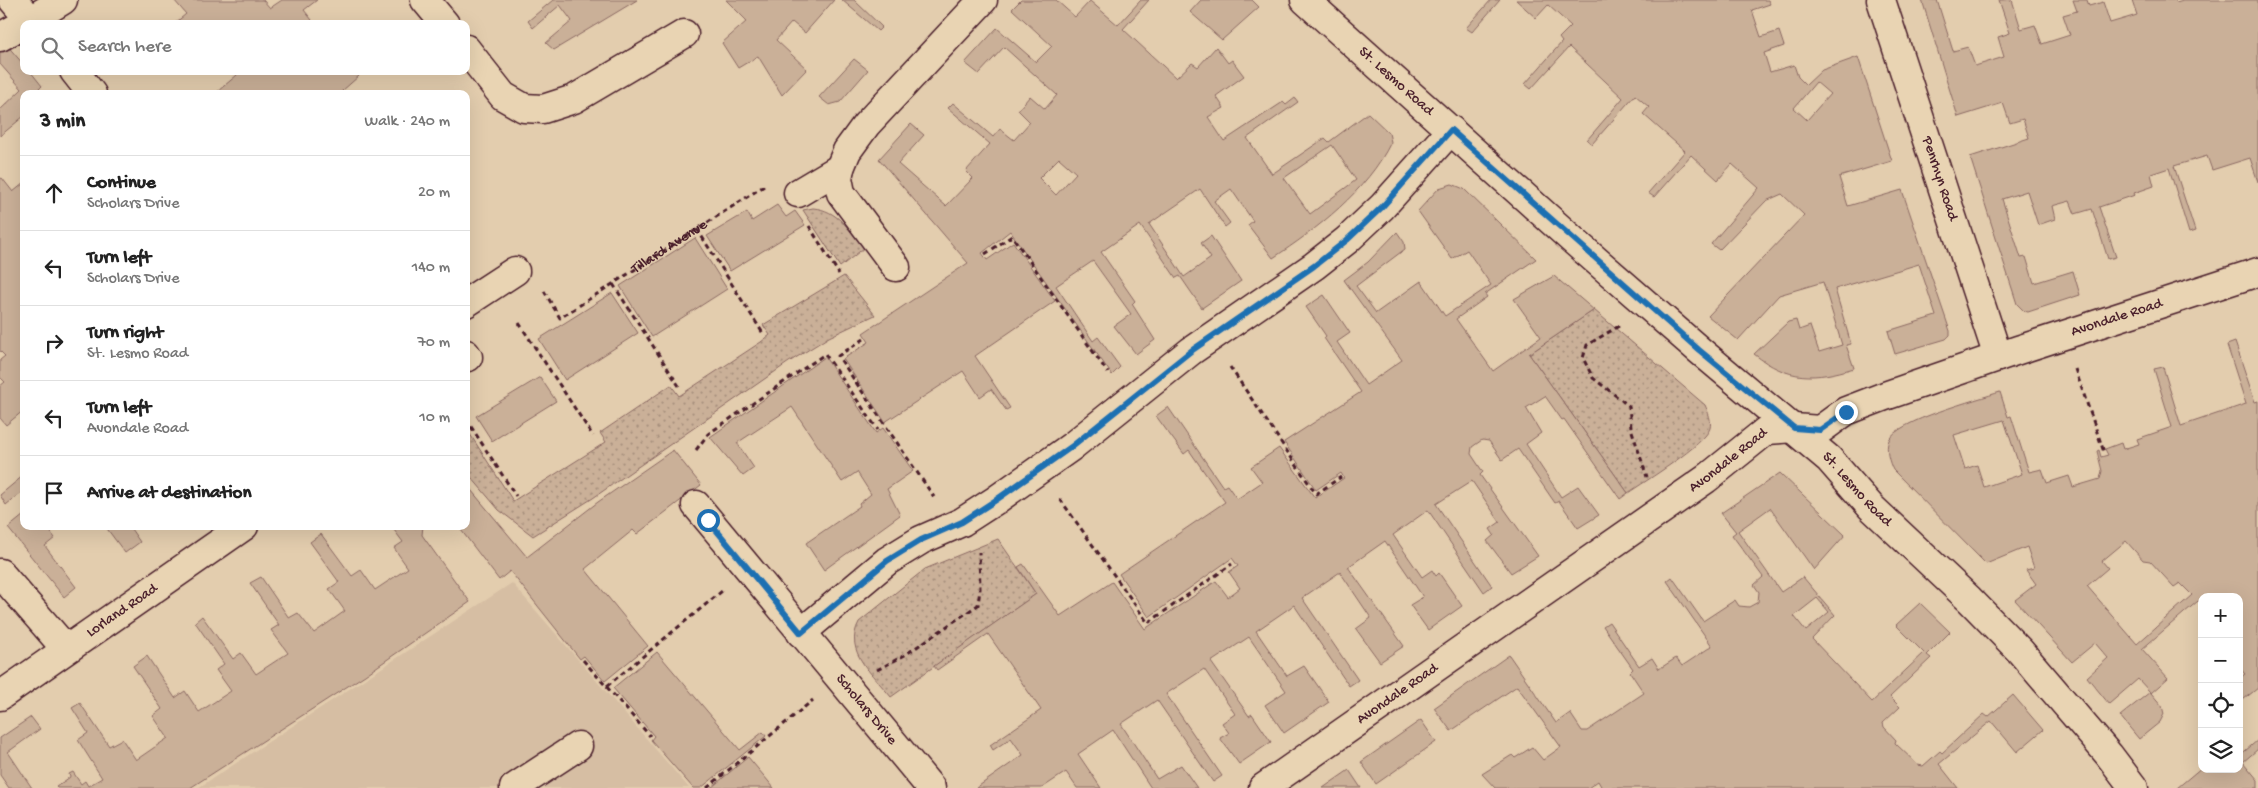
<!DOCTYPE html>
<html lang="en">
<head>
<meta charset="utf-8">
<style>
	body { margin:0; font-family:"Gochi Hand",sans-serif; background:#f6f6f6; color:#222 }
	.controls { position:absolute; right:15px; bottom:15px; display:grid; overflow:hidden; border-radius:10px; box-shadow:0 5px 20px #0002 }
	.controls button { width:45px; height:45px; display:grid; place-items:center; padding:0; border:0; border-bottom:1px solid #e0e0e0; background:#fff; color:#222; font:25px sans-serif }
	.stop { position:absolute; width:15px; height:15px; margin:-11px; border:4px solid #1f6fb2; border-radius:50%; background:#fff }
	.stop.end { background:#1f6fb2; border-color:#fff; box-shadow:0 1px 5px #0008 }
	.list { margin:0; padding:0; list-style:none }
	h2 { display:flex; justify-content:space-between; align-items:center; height:65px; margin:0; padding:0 20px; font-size:21px }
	h2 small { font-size:16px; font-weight:400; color:#767676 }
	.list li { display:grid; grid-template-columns:32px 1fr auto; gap:15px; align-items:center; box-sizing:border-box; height:75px; padding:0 20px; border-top:1px solid #e0e0e0 }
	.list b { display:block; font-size:19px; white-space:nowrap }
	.list p { margin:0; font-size:16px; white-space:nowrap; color:#767676 }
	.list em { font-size:16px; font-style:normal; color:#767676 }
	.icon { flex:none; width:28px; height:28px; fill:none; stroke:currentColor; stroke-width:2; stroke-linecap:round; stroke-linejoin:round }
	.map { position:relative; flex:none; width:2258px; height:788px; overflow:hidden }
	.search { position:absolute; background:#fff; box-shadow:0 5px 20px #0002; left:20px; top:20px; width:450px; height:55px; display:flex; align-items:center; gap:12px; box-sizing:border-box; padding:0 18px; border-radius:10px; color:#767676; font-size:19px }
	.panel { position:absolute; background:#fff; box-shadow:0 5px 20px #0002; left:20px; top:90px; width:450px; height:440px; border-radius:10px }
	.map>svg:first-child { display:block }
	.built { fill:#d6bea3 }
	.grass { fill:url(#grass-dots); stroke:#8a6862 }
	.garden { fill:#cab098; stroke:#8a6862; fill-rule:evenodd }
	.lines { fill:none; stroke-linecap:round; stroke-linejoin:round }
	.minor-casing { stroke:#4a1f2b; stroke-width:31 }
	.path { stroke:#4a1f2b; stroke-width:3; stroke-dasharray:5 4; stroke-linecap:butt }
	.minor { stroke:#e9d4b3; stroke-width:28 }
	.route { stroke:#1f6fb2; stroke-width:6 }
	.labels { text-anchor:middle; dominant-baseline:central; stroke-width:5; stroke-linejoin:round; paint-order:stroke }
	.street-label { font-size:15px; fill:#4a1f2b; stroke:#e9d4b3 }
</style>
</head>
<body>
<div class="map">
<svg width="2258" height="788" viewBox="0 0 2258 788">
	<defs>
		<pattern id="grass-dots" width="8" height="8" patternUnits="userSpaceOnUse" patternTransform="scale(1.25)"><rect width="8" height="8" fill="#cab098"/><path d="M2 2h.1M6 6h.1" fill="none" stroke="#a68f7c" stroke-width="1.8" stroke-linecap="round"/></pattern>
	</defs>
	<rect width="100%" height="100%" fill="#e3cdae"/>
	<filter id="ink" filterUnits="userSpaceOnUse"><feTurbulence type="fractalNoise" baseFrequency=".02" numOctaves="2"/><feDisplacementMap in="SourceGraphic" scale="10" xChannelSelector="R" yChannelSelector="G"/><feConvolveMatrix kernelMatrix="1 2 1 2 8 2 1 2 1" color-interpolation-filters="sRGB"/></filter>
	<g filter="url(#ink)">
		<path class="built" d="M512,583L689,788H198Z"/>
		<path class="grass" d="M813,208C838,210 849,230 864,248L840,267L803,210Z
			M844,276L875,315L829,337L789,362L593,498L533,536L499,510L466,471V428L513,501L606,442L600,433L671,385L679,396L761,342L770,335L763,325Z
			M1594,310L1705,405C1708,412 1712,421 1710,428C1706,444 1644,482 1628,493L1529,354Z
			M998,539L1036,594L891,697C873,674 843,652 859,622L925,569Z"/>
		<path class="garden" d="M174,0H263L270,8L282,0H317L304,10L312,20L307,24H174L186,14Z
			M553,0H637L554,50L546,43L572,21L560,5L533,28L528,21Z
			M726,0H834L805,33L792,22L776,40L807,69L782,95L758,56L738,68L722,43L747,21Z
			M842,0H854L882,27L878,31Z
			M1021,0H1056L1075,17L1090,1L1118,25L1141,0H1149L1123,29L1176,78L1192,63L1198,67L1216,47L1228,63L1232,60L1244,76L1216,96L1224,108L1208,117L1224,141L1283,102L1286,105L1295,98L1298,102L1247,138L1272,174L1325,138L1329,142L1368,113L1389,133L1391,142C1368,190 1316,230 1273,258L1248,225L1253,221L1231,189L1214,201L1230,223L1225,227L1200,189L1149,224L1184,277L1211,258L1201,243L1211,236L1241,281L1202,308L1180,276L1176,278L1140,225L1101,252L1135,301L1132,304L1155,340L1136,354L1114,326L1131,314L1093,261L1056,286L1093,341L1098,337L1120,367L1112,375L1010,231L982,253L987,260L1013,242L1055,301L975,356L1010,408L1006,410L991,389L980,397L963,371L885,422L843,359L869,342L863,333L968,263L879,159L911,124L924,135L898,164L946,206L973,178L966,171L990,144L948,108L953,103L993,137L1000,129L1014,140L1030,122L1018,110L1030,96L1045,109L1057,95L1004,47L979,74L965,63L997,28L1036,62L1052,46L1012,9ZM1332,145L1356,180L1310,214L1284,178ZM1059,158L1076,173L1056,195L1039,178Z
			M1201,0H1252L1259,7L1222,40L1190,12Z
			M1491,0H1500L1472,32L1466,28Z
			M1516,0H1768L1770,4L1752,10L1761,37L1779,31L1784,46L1764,53L1770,72L1794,65L1798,77L1806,85L1822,70L1858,57L1892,161L1839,177L1848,206L1902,190L1950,331V335L1946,339L1895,354L1888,331L1936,316L1919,264L1835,289L1851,344L1846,345L1854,368C1815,380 1788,381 1754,354L1788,322L1796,320L1799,330L1810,326L1819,352L1842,345L1823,282L1779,295L1738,340L1708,316L1804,215L1782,194L1766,201L1719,250L1711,244L1759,188L1732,164L1718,180L1691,155L1654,197L1648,193L1685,151L1643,114L1649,107L1635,95L1592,144L1587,140L1623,98L1569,47L1531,89L1525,84L1562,42L1559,38L1571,26L1548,5L1536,18ZM1816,82L1830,94L1807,120L1794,108Z
			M1922,0H1937L1953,51L1968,47L1975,66L2004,57L1998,37L2010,33L1999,0H2012L2021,29L2035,25L2042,44L2070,35L2063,15L2077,11L2073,0H2087L2089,6L2103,2L2110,23L2137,15L2132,0H2175L2176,2L2183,0H2258V182L2250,158L2212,170L2207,156L2174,166L2195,231L2189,233L2169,168L2151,174L2154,186L2134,193L2135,195L2099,207L2116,257L2108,259L2092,209L2075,214L2070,201L2052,206L2055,219L2038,225L2027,191L2002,199L2021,258L2026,257L2034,283L2073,271L2080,295L2028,312L2024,311L2017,304L1970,157L2029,138L2023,119L2010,123L2003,103L1958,117Z
			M6,44L24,65V71H30L42,86L34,94H24V116L0,136V110L22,89L0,64V46Z
			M854,59L868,70L840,102L829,105L819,97Z
			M235,71H355L359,76L342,91L343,94H221L218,91L237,75Z
			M2,178L13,192L24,183V410L6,425L0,418V386L5,382L0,377V360L5,356L0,351V179Z
			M1452,184L1464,189L1536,259L1485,294L1487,297L1456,319L1493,371L1541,337L1514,299L1554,276L1594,310L1529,354L1628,493L1620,499L1564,419L1562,420L1545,396L1526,408L1541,433L1526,444L1561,497L1578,486L1599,515L1578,528L1559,501L1555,503L1518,449L1502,460L1489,441L1482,440L1472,447L1471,454L1483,472L1480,475L1538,556L1511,573L1487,541L1494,535L1490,529L1500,522L1472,481L1436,504L1492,586L1484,592L1428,510L1393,535L1422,577L1432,570L1436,576L1439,573L1462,606L1428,630L1410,605L1423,597L1385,541L1348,567L1404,646L1380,662L1356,629L1371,618L1340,572L1302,598L1358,680L1349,686L1294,605L1256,631L1287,676L1304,666L1329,702L1284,733L1265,705L1286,691L1249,637L1211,662L1249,716L1252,714L1271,742L1239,764L1220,738L1229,733L1222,723L1235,714L1204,669L1166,694L1222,776L1213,782L1157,700L1121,724L1157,779L1181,765L1197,788H1151L1113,730L1078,754L1101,788H1077L1066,772L1042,788H976L1023,755L1011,738L993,750L990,745L1041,710L988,634L937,670L934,666L1036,594L1018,567L1023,564L1060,616L1112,582L1145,629L1216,581L1228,597L1240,588L1229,572L1238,566L1232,558L1149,617L1119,574L1225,502L1189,450L1184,454L1156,416L1168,407L1223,487L1227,485L1237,499L1262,482L1251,467L1279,448L1315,498L1344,478L1341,473L1316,490L1284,442L1361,392L1324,338L1326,336L1306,307L1324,295L1350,333L1337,342L1366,385L1402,360L1344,280L1368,262L1397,232L1404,242L1405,249L1356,286L1376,313L1421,281L1445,316L1491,285L1467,250L1452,259L1418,211L1439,188Z
			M777,205L786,217L795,211L805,225L730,271L707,236L747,212L752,221Z
			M695,238L727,289L652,337L620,286Z
			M612,293L638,333L565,380L539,339Z
			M2235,342L2255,402L2258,401V688L2239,703V679L2245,674L2239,667V597H2202V605L2198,601L2142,649L2168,678L2151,693L2162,706L2164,714L2160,722L2139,739L2120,716L2150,692L2138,679L2109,704L2087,677L2108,658L2095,643L2072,662L2015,600L2036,584L2026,570L2034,568L2027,547L1986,564L1893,470C1889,462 1885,449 1889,440C1896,421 1979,399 2000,392L2008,417L2011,416L2029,472L2042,469L2047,483L2069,476L2073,487L2100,479L2102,471L2097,451L2099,450L2101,457L2108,455L2105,449L2121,443L2123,449L2139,444L2137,439L2172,427L2154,369L2163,367L2181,426L2246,404L2227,345ZM2004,420L2022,474L1984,487L1977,465L1965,469L1954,435ZM2126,541L2143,560L2150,561L2174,587L2180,583L2192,595L2137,644L2087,586L2108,568L2102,561Z
			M825,357L876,433L883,428L913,471L887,489L900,515L824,570L806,543L860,506L859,504L871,494L857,472L842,482L792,407L737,443L754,468L743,476L710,437Z
			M540,377L556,401L492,441L476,416Z
			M673,450L701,485L637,534L633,530L585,569L648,646L605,681L584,656L580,659L510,571L499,580L458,526H466V484L527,557L598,502Z
			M1780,473L1845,535L1814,570L1770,508L1738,531L1781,592L1803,577L1835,615L1812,639L1872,702L1924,653L1896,625L1920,603L1950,632L1927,655L1931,658L1890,697L1900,707L1883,723L1884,727L1896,740L1895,743L1918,765L1923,766L1940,751L1942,753L1984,714L1988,717L2013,695L2043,730L2017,752L1991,721L1939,764L1958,788H1602L1598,781L1588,788H1495L1482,774L1512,755L1515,758L1532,747L1543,760L1561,747L1517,686L1451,731L1434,708L1509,655L1556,723L1570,713L1582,731H1587L1644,693L1630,672L1633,669L1603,626L1609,622L1639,666L1652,658L1659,669L1676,658L1682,666L1712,646L1667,581L1672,577L1703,621L1735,600L1739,606L1749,607L1758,602L1759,592L1754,585L1763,577L1732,535L1736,532L1721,513ZM1817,598L1829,612L1806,631L1794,616Z
			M24,475V490L6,505L0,495Z
			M24,515V526H46L55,538L45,546L76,587L64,597L8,528Z
			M105,526H129L140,542L125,553Z
			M391,526H423L422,535L470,602L365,675L190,788H57L56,787L70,777L69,774L73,772L81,784L85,781L88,786L102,778L78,740L88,733L72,708L80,703L109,746L122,739L136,760L168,738L153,716L162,709L133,666L147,656L175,698L185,691L199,712L231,691L216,670L224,664L195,622L202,616L233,659L241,653L256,674L288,653L271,630L279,625L250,583L261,577L289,618L298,613L314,633L345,611L329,589L339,582L310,542L321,534L352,576L361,570L375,590L408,568L394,548L403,542Z
			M657,652L740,750L763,732L766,736L701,788H693L651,740L654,736L613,688Z
			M31,717L40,729L8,752L32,788H9L0,775V738Z
			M1421,720L1436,742L1376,784L1361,762Z
			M2258,740V749L2243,762L2258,780V788H2177L2202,767V769H2239V756Z
			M748,757L774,788H711Z
			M1349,770L1361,788H1323Z"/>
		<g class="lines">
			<g class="minor-casing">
				<g id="minor">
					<path d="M13,0L33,24"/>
					<path d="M425,0L445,24"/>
					<path id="s2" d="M1305,0L1575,242L1699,350L1829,459L1871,507L1969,599L2020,651L2109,755L2134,788"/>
					<path id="s3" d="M1881,0L1998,357"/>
					<path d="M24,24L63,0"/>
					<path d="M0,37L24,24"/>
					<path d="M466,49L503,96L524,108L543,109L574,99L684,34"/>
					<path d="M74,71L92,94"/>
					<path d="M798,193L840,168"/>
					<path d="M896,267L841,193L838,178L840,168L847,151L866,125L983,0"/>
					<path d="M466,303L515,271"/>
					<path d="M466,354L468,357"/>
					<path id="s4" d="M696,505L931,788"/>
					<path d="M0,573L66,649"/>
					<path d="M801,633L887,561L921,540L962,522L996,500L1071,447L1191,351L1314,266L1347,240L1382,207L1451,130"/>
					<path id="s5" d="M0,696L244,526"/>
					<path d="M514,788L578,746"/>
					<path id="s6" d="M1263,788L1706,479L1767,430L1794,428L1820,430L1846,411L1885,396L2018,350L2258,272"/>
				</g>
			</g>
			<g class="path">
				<path d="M809,226L839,274"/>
				<path d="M697,229L764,335"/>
				<path d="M985,254L1012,236L1108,373"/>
				<path d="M613,284L679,386"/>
				<path id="s1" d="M544,291L560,318L764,186"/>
				<path d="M519,323L593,436"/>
				<path d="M1619,326L1587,345L1583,358L1593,378L1629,406L1631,428L1647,477"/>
				<path d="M864,339L838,356L934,497"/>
				<path d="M1230,367L1316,494L1341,477"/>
				<path d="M2075,369L2104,452"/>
				<path d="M466,419L516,496"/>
				<path d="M696,450L708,434L825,354L878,430"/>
				<path d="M1060,499L1148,623L1232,564"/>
				<path d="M583,660L650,736"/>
				<path d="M877,670L905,655L978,605L980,589L979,552"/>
				<path d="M607,686L722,591"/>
				<path d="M707,788L813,700"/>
			</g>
			<use href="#minor" class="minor"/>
		</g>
	</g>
	<g class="lines" filter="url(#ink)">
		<path class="route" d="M708,520L801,633L887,561L921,540L962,522L996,500L1071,447L1191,351L1314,266L1347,240L1382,207L1451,130L1699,350L1794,428L1820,430L1846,412"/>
	</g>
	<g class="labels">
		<g class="street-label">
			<text stroke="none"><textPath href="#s2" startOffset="122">St. Lesmo Road</textPath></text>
			<text stroke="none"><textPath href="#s3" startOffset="188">Penrhyn Road</textPath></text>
			<text stroke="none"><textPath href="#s1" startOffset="162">Tillard Avenue</textPath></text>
			<text stroke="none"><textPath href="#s6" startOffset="990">Avondale Road</textPath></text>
			<text stroke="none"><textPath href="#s6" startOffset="569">Avondale Road</textPath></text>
			<text stroke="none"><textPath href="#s2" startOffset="738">St. Lesmo Road</textPath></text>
			<text stroke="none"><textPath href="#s5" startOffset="149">Lorland Road</textPath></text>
			<text stroke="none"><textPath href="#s6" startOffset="164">Avondale Road</textPath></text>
			<text stroke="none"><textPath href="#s4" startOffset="266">Scholars Drive</textPath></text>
		</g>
	</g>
</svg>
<div class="controls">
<button>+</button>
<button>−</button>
<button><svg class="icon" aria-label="locate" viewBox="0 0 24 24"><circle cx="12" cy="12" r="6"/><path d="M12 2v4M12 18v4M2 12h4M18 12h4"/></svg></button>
<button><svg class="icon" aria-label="layers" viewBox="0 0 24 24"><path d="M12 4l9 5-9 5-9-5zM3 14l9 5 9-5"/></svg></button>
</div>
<div class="stop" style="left:708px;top:520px"></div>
<div class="stop end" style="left:1846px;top:412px"></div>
<div class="search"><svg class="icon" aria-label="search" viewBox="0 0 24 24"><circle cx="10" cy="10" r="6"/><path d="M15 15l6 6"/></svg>Search here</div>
<section class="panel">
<h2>3 min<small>Walk · 240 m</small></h2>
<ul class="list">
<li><svg class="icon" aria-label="ahead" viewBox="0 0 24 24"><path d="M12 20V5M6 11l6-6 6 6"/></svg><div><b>Continue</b><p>Scholars Drive</p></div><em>20 m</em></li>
<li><svg class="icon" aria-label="left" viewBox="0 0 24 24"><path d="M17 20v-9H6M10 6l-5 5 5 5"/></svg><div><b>Turn left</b><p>Scholars Drive</p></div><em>140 m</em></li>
<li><svg class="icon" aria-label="right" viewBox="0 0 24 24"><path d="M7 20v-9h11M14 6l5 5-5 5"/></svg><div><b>Turn right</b><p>St. Lesmo Road</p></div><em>70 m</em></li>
<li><svg class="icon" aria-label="left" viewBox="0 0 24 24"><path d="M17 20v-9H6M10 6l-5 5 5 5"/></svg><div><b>Turn left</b><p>Avondale Road</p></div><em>10 m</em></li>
<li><svg class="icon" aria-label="arrive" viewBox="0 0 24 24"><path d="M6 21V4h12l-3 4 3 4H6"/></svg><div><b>Arrive at destination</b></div></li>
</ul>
</section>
</div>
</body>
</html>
